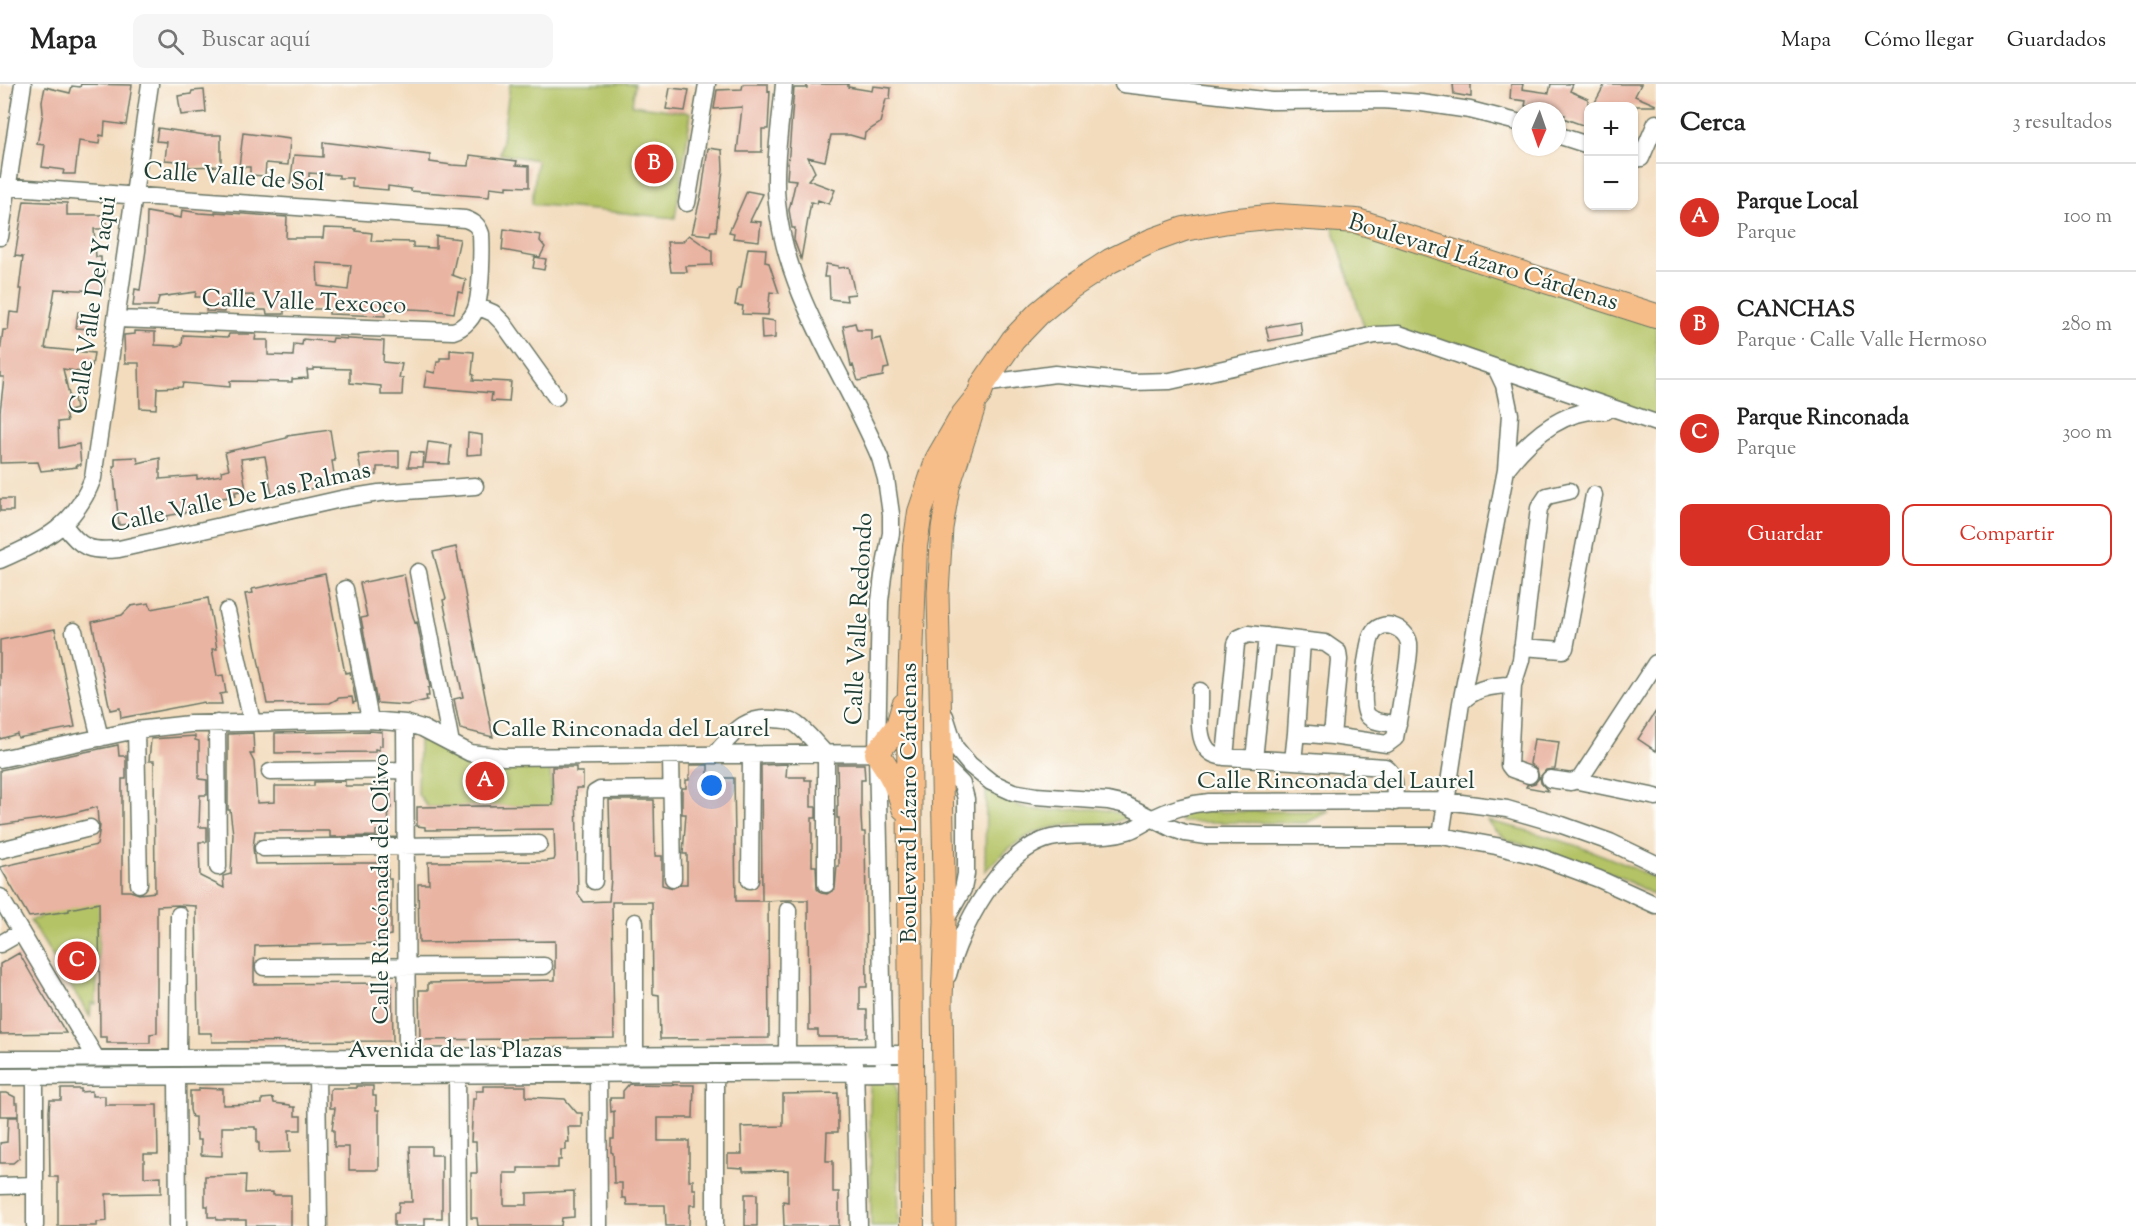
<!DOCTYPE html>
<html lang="es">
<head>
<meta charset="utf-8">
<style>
	body { margin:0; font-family:"Sorts Mill Goudy",serif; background:#f6f6f6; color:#222 }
	.controls { position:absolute; right:18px; top:18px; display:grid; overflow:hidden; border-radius:12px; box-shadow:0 2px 4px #0004 }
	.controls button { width:54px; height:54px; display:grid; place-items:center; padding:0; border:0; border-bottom:2px solid #e0e0e0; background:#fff; color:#222; font:30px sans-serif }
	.compass { position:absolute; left:1512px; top:18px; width:54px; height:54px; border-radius:50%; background:#fff; box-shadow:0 2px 4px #0004; rotate:182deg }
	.you { position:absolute; left:712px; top:702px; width:21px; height:21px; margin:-15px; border:4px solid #fff; border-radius:50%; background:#1a73e8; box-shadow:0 0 0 9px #1a73e833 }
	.badge { display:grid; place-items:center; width:39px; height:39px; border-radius:50%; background:#d93025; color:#fff; font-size:20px; font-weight:700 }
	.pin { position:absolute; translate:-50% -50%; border:3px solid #fff; box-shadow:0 2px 6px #0006 }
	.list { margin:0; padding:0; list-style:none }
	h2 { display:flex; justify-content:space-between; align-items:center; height:78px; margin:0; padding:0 24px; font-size:26px }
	h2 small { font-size:20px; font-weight:400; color:#767676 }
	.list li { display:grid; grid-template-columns:39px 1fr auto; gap:18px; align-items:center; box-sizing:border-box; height:108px; padding:0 24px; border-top:2px solid #e0e0e0 }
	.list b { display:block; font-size:22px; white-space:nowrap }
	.list p { margin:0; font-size:20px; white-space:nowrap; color:#767676 }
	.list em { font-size:20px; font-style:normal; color:#767676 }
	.actions { display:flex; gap:12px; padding:18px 24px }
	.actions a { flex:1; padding:14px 0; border:2px solid #d93025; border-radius:12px; text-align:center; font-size:21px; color:#d93025 }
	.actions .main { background:#d93025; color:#fff }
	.icon { flex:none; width:33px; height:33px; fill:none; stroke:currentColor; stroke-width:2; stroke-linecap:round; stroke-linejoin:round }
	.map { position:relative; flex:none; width:1656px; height:1142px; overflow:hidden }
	header { display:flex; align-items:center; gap:36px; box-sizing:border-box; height:84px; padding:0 30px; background:#fff; border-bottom:2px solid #e0e0e0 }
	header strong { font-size:28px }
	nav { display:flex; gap:33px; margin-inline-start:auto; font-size:21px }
	.search { width:420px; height:54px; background:#f6f6f6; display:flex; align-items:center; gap:15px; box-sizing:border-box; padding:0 21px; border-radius:12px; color:#767676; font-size:22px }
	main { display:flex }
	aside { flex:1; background:#fff }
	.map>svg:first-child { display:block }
	.green { fill:#b4c365; stroke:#6a804c; stroke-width:1.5 }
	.building { fill:#e9b4a2; fill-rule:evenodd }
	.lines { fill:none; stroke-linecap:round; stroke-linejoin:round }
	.minor-casing { stroke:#697564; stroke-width:19 }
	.major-casing { stroke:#697564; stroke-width:23 }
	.highway-casing { stroke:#697564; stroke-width:26 }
	.minor { stroke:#fff; stroke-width:16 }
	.major { stroke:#f7bd88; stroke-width:21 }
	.highway { stroke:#f7bd88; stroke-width:24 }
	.labels { text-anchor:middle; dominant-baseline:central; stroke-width:4.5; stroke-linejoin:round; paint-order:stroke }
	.street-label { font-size:24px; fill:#1f3d34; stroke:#fdfcf7 }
</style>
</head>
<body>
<header>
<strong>Mapa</strong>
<div class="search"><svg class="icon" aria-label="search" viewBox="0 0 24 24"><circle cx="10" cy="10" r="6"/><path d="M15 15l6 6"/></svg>Buscar aquí</div>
<nav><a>Mapa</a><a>Cómo llegar</a><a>Guardados</a></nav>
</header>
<main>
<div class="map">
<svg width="1656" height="1142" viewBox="0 0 1656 1142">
	<rect width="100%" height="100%" fill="#fdfcf7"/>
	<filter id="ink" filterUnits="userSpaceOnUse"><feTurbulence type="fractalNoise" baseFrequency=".0167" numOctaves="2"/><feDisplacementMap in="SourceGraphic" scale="12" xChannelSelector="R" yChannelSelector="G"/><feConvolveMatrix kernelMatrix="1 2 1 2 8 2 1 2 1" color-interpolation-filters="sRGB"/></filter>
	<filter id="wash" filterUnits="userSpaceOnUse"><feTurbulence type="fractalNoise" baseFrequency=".008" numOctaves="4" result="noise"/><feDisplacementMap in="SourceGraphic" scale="24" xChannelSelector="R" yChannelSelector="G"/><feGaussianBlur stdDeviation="1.35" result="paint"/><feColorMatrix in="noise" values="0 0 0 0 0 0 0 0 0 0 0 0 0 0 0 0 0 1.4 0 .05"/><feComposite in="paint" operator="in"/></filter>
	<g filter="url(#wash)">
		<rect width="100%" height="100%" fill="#f3dcbd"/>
		<path class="green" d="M510,0H635L632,21L691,29L675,134L532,120L537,76L500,70Z
			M1331,137L1656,233V340L1411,255L1367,252Z
			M419,656L432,657L467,679L550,684L552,722L428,723L418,710Z
			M986,706C1002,716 1019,724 1038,726C1067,729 1100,718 1126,733C1113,742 1101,739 1086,740C1039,741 1017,753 985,787Z
			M1329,727L1306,739L1181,738V728Z
			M1488,737C1546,750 1603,768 1656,795V812L1624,795L1587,780L1508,756L1494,746Z
			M100,817L96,920L91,919L90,933L30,836L39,834V826Z
			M893,993L897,1004L899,1142H871L870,994Z"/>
		<g id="blocks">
			<path class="building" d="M81,0L132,1L126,41L105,38L104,52L100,51L99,60L79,57L75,90H63L64,86L42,83L45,61L37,60L43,29L42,17L45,3L70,9L72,2L80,3Z
				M743,0H768V8L770,7L768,45H762V68H737L742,23L714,25L717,6L742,5Z
				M807,0H848V3L872,7L873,2L891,4L890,15H886L880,39L865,49L864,55L850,51H831L825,77L808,73L815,88L808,96L835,106L829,120L818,116L817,120L811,118L801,175L794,156L795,144H792L789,126L796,96L787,95L794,4H807Z
				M1453,0H1471V13L1454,10Z
				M1511,0H1523L1522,5L1549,9L1551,0H1573L1570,7L1588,15V43L1563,34L1565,31L1557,30V27H1546L1525,22L1526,17L1510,15Z
				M1605,0H1641L1635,12L1656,21V22H1593Z
				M670,4L689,6L685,27L666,25Z
				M204,6L206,28L181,31L178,12L191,10L192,7Z
				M158,44L205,51H221V82L188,83V78L165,76L167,58L156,57Z
				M243,49L290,55L288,81L266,79L265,92L250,91V83H239Z
				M323,58L430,71V78L452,81L469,82L470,71L517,77L516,81L529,82V103L507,102V105L490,103L489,113L411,107V105L388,102V106L352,103V94H339V91L309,89V101L290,100L294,71L323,73Z
				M708,64L722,66L723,85L716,147H711L710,151L692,149L702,107Z
				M747,107L763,110L750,137L761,138L759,157L733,154L734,149L729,148Z
				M24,117L67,119V131H107V145H94L96,173H101V181H105L104,187H106L103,207L55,205L45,264L94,269L92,282L81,280V288L63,285L70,315L74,314L76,325L65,328L67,337L58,338L59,364L79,360L81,381H76L77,383L41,387L38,378L0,379V328L4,293H0V269L3,246H8L10,228L19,229L22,205H19L23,173L15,172Z
				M182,126L199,129L215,130V128L287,133L286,154H323L324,144L356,145V147L372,149L371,157L413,158V163L436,164V152L460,155L452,191L466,196L463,209L458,208L454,229L431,226L386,224L385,232L329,230V225H297L284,226V230H267L266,226H255L256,218H253V211L226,212L224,228L206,227L207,218L202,217L203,213H195L196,208L159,213L157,222H133L135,205L140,206L146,166L147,128L181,134ZM317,179L351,181L348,206L318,202Z
				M504,145L541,151L540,157L545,163L540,173L502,166Z
				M689,151L712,167V181L686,182L687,188H671L667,158H682Z
				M748,164L766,165L765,178L769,179L779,209L770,208L768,231L742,230L743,222L735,221L738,204H741Z
				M535,173L546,175L544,186L533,184Z
				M826,180L838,182V184L849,183L855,210L846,211L847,217L830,215L829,193H824Z
				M78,228L93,230L92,245L76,244Z
				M761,235L775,237V254L762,255Z
				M1300,237L1302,251L1269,257L1266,243Z
				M855,239L857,246H872V256L881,254L889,284L884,285L883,292L858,297L853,281L851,282L843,242Z
				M135,247L155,248V261L177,262L182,261L183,251L228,253L229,250H256L255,256H268V271L293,272L294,260L302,261L303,255L332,258L333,254L384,257L383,278L402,280L399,294H403L402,311H381V302L350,299V285L314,284V286H307L308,294L292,295V298L230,297V303L183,299L182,303L157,304L156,325L140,324L139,279H125L124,251L135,250Z
				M450,266L474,268L472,290L474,291L473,296L511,298L509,318L491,317L492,309L424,303L427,287L435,289L437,278H440V274H450Z
				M330,346L335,377H332L335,396L318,398L319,403L277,412L272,411L265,372L241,375L246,406L235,408L236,412L214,415V420H207L208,424L166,432L167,436L119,441L113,382H115V374L137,373L138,379L160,374V395L197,392V395L222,391L221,387L229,385L225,368L287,354V352Z
				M468,349L482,351V370L467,371Z
				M428,358L451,361L449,380L425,379Z
				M387,367H399V383H377V391L362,393L358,371Z
				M411,368L424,369L423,383H408Z
				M0,415H13V427H0Z
				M456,463L483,602L493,653L460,645L454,615L463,613L443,516L446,515L433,468Z
				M325,490L345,589L350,588L356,618L353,619L352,613L339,614L330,619L267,620L245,510L253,509L252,505Z
				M404,490L410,522L415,539L417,538L430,603L428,604L429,612H426L427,616L407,621L377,619L361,534L367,533L360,499Z
				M208,514L217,565H212L217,592L223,591L226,609L220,610L222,620H205L204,618L121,634L120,624L110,626L92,538L122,531L131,522L149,519L151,525Z
				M55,545L75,643L18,654L17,650L0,655V556Z
				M1656,627V667L1638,655Z
				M370,647L382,648V662H379V666L375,665V668L275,669V649Z
				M253,649L254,670H250L254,678L257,719L275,718V702H314V698L345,697V702H384V705L391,704V724H388L389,743H384V746L376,747V752L330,753V747H255L253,764L255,780L360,779H384V783H388V795H391V851L383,852V859L255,862L254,884V900L392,899L393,957L212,958L211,949H198L196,822L178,821L157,822V949L150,950V959H107V953H100L99,819L69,825V827L29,833L0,783L97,761L100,742L98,737L97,723L67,731L0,741V686L118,661L119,672H126V695H122V807H130L139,810L155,808L154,677H149L151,655L195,652V656L199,657V695L207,696V711H200L199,743H207V758H199L200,792L224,804L223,792L231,790L233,750L230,726H228V650Z
				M1534,655L1559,658L1555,685L1546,686L1540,693L1541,699L1548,707L1526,703L1527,701L1535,699L1539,694L1537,685L1530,680Z
				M787,680L786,693H805V696H811V723H816V734H812V782H816L817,805L821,809L827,810L835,805L837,782H839V734H837V722H838L837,680H864L865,696H861V733L862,748H865L867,903H860V926H867V953H818V946H809L808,816H787L763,817H768L769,954L660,955L659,911L653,910L652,818H612L614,954L420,956L419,906H428V899L555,896V857L419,859L418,800H429L428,778L547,777L554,776L555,773L554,745L425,746V743L417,742V723L553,721L552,683H576V688H583V704H576L578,810L584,818L609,817L611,794L609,716H654L655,772H662V801L673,804L681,800H687V770H683L686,730H682V704H686V696H689V691H690V681H708V694H734L736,817H762L761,681Z
				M19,869L31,890L66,949L0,950V880Z
				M629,1000L694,1001L693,1034H658V1057H689V1096H693V1105H696V1121H690L689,1142H666L665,1121H627L626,1114H622V1099H614L613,1069L611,1068V1055H614V1027L611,1028L610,1014H623V1007Z
				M356,1002H373V1012H376V1026H379V1086H349V1063H334V1046H332L335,1024H330V1006L332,1004H356Z
				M483,1002H526V1013L565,1015L577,1029H582V1043H568L569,1058H566V1066H561V1076H558V1084H518V1089H504V1121H527V1109L574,1107V1133L562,1134L561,1142H478L477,1134H471V1089H477L476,1058H471L473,1015H476V1007H483Z
				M199,1004L223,1005V1021L262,1020V1015L273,1014L274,1019L290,1021L291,1023H295V1032H301V1046H289L290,1068L259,1069V1059H257V1045H255V1043H222V1072L201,1071V1056H197V1049L195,1048V1033H192L190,1026V1007H199Z
				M61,1005H81V1008L92,1007V1012H105V1021H157L158,1070H144V1093L161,1092V1109L106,1110L107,1137L97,1138V1142H58V1093H50L49,1027L50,1016H61Z
				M0,1009H7L15,1013V1019H18V1032H0Z
				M838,1009V1048H827L826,1077H833V1108H839V1142H784L783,1117L788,1118V1086L743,1087V1084L728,1083V1070H742L741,1043L783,1042V1010Z
				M8,1033H18L19,1074L13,1079H0V1059L7,1058Z
				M410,1062H431V1071H442V1134H425V1142H394V1129H398L399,1118H412Z
				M246,1091L245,1109L273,1108V1111H291V1142H246V1136H217L216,1133H208V1122H205V1092Z
				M745,1110H757V1142H745Z"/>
		</g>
	</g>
	<g filter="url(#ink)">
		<use href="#blocks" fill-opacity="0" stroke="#697564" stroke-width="1.5"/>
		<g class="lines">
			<g class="minor-casing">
				<path id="minor" d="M784,0C781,36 773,84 777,119C786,212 845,290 880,374L886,395L891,430V449L883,492L880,517L877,669L884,988
					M1123,0L1272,17L1382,16L1422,19L1470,26L1521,39
					M1557,51L1588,61
					M1634,75L1641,74L1656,39
					M0,102L465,135C474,138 478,141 481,150C482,167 481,206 477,221C474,233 464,244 453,247L117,235
					M687,119L707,0
					M0,153L23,0
					M477,222L493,229L503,239L556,313
					M983,300L1055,290L1132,298L1170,297L1375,251L1399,250L1656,339
					M1506,385C1530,354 1564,323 1606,327
					M64,441C81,465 91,468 119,465L341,415L379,409L475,402
					M0,476C44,457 76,441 93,394L150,0
					M418,488L451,659
					M345,505L370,636
					M227,527L252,638
					M74,547L100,654
					M1522,563L1563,566L1565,564L1594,411
					M1513,601L1509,681L1512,685L1529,691
					M1200,607C1201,624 1196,651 1207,665C1212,671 1218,672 1225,673L1293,677
					M1461,619C1473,604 1495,601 1513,601L1521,576L1539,424L1547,412L1569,407
					M945,632L955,663L970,681L991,698L1013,708L1036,712L1108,717L1126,721L1171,744L1185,749L1206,752H1441L1496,762L1540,773L1599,795L1656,821
					M217,639L218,783
					M405,639L407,971
					M136,646L139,800
					M1296,649L1302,557
					M714,671C733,650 743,632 774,635C782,636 790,635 796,640C807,648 816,660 826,670V800
					M671,672L673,794
					M1225,673L1236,560L1239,554L1248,550L1325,559L1338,568L1339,576L1332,652
					M0,675L136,646L190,640L370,636L405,639L422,644L470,669L504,673L877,669
					M1254,675L1267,552
					M941,679L962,700L966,715V790L963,805L945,837
					M270,688L405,686
					M1550,695L1571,698L1580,695L1656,579
					M1578,697L1656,713
					M1395,718C1394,705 1397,691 1385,683L1293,677L1296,649L1332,652L1387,660L1395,654C1399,633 1402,612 1406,591C1407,581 1410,570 1409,559C1406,543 1381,533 1372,551C1368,559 1368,569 1366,578C1365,588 1361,624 1368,632C1375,639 1388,639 1398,640
					M1441,752L1461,619L1506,386L1510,330L1504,301L1496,284
					M263,764L539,760
					M0,766L90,744
					M750,796L751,671
					M594,797L595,709L600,706L672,705
					M0,813L96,974
					M0,860L21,848
					M264,883L544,882
					M948,891C960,845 1000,766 1051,754C1077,748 1103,755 1128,747C1137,744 1145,738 1153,734C1171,725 1188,720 1209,718L1446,717L1507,725L1562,741L1610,758L1656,780
					M635,971V838
					M787,971L788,826
					M178,973L179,831
					M0,975L910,970
					M855,980L859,1142
					M715,989V1142
					M598,991L599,1142
					M317,992L319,1142
					M457,992L458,1142
					M0,993L910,988
					M177,993L178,1142
					M0,1102L35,1101
					M35,1142V993"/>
			</g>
			<g class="major-casing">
				<path id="major" d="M945,1142L942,916L945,837L938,509L942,444L949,403L974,325"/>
			</g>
			<g class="highway-casing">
				<path id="highway" d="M904,724C899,704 889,686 877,669L898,642L904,621
					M912,1142L909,632L915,462L920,428L938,374L963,331L979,311L983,300L1013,256L1039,229L1069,204L1110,177L1151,157L1184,145L1228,137L1278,132L1357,137L1656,232"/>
			</g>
			<use href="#minor" class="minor"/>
			<use href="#major" class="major"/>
			<use href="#highway" class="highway"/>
		</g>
	</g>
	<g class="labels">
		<g class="street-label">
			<text transform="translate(234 94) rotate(4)">Calle Valle de Sol</text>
			<text transform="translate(1483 179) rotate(17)">Boulevard Lázaro Cárdenas</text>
			<text transform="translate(304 219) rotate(2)">Calle Valle Texcoco</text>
			<text transform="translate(94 221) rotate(-82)">Calle Valle Del Yaqui</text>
			<text transform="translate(241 414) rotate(-12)">Calle Valle De Las Palmas</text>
			<text transform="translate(860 535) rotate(-87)">Calle Valle Redondo</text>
			<text x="631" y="646">Calle Rinconada del Laurel</text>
			<text x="1336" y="698">Calle Rinconada del Laurel</text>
			<text transform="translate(910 719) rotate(-90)">Boulevard Lázaro Cárdenas</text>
			<text transform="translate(382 805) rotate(-90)">Calle Rincónada del Olivo</text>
			<text x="455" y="967">Avenida de las Plazas</text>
		</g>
	</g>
</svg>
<div class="controls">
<button>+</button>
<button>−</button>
</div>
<svg class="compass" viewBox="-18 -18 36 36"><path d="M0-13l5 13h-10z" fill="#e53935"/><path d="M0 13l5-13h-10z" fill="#767676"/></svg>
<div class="you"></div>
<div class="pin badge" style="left:485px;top:697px">A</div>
<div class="pin badge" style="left:654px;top:80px">B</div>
<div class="pin badge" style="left:77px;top:877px">C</div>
</div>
<aside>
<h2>Cerca<small>3 resultados</small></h2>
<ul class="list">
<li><span class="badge">A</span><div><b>Parque Local</b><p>Parque</p></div><em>100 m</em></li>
<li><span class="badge">B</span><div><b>CANCHAS</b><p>Parque · Calle Valle Hermoso</p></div><em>280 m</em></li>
<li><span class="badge">C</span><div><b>Parque Rinconada</b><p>Parque</p></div><em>300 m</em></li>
</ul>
<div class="actions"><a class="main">Guardar</a><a>Compartir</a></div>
</aside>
</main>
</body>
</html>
